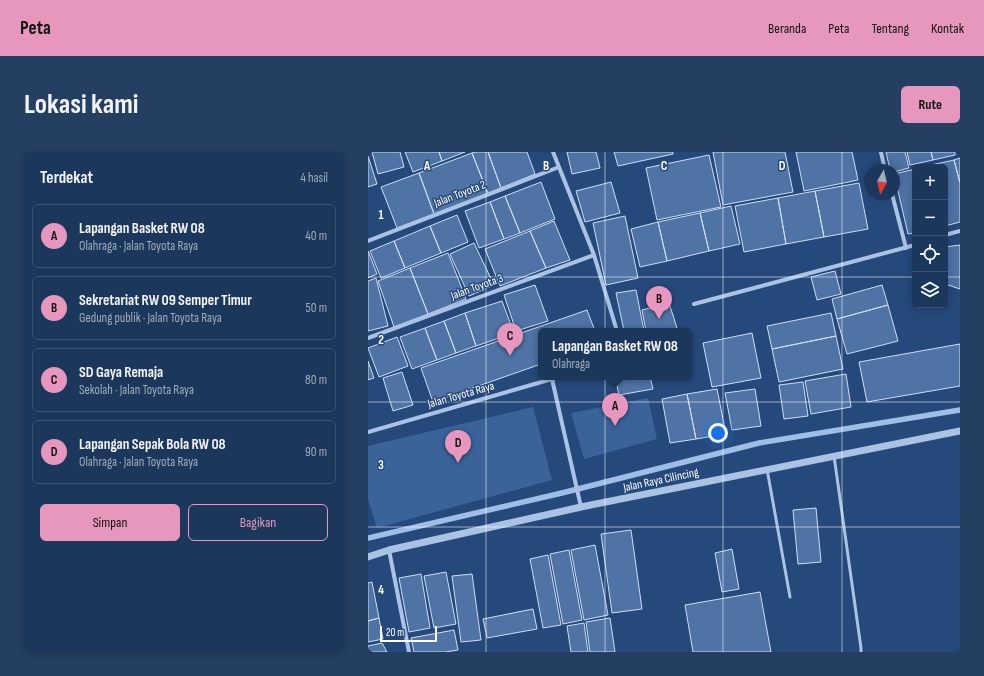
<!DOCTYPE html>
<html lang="id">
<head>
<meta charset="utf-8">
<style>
	body { margin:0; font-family:"Sofia Sans Condensed",sans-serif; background:#253f62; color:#f1f3f6 }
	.controls { position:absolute; right:12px; top:12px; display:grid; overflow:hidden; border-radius:6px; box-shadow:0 2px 10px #0003 }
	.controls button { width:36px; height:36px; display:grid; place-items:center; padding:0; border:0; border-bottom:1px solid #3a5172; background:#1c375c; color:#f1f3f6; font:20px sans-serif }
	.compass { position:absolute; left:496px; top:12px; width:36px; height:36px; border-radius:50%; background:#1c375c; box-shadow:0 2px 10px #0003; rotate:188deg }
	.scale { position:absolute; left:12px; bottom:10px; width:57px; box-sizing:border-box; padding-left:4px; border:2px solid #fff; border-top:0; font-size:11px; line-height:14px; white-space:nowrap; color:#fff; -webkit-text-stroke:3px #26497b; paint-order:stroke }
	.you { position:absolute; left:350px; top:281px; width:14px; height:14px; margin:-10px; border:3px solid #fff; border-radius:50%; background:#1a73e8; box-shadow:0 0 0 6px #1a73e833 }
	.badge { display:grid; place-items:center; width:26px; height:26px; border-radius:50%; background:#e797bd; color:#111; font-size:13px; font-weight:700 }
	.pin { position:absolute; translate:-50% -33px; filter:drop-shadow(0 1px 2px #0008) }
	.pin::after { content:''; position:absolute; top:21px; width:14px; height:12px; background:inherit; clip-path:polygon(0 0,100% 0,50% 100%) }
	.popup { position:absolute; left:170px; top:176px; width:154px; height:52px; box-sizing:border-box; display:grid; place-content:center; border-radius:6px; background:#1c375c; filter:drop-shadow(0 1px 3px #0005); font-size:13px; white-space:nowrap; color:#a0acbb }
	.popup b { font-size:15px; color:#f1f3f6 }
	.popup::after { content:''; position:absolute; left:50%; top:100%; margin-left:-8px; border:8px solid transparent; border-top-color:#1c375c }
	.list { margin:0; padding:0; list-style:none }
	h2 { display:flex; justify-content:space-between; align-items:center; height:52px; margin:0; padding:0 16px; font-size:17px }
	h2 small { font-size:13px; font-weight:400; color:#a0acbb }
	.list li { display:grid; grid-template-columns:26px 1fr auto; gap:12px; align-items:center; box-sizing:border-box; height:64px; margin:0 8px 8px; padding:0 8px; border:1px solid #3a5172; border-radius:6px }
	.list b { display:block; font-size:15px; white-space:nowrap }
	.list p { margin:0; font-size:13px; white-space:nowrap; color:#a0acbb }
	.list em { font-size:13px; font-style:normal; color:#a0acbb }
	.actions { display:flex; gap:8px; padding:12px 16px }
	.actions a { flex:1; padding:9px 0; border:1px solid #e797bd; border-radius:6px; text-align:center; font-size:14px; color:#e797bd }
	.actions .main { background:#e797bd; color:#111 }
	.icon { flex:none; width:22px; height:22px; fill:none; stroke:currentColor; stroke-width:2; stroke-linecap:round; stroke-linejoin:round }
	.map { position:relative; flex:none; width:592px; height:500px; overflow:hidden; border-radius:6px }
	header { display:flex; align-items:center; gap:24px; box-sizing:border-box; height:56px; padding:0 20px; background:#e797bd; color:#111 }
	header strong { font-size:19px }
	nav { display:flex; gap:22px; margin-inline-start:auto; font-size:14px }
	.intro { display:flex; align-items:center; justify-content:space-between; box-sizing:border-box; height:96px; padding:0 24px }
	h1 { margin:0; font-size:28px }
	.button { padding:10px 18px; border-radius:6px; background:#e797bd; color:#111; font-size:14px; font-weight:700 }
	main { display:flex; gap:24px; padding:0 24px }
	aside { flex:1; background:#1c375c; border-radius:6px; box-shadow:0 2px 10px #0003 }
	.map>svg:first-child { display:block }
	.green { fill:#3a6399 }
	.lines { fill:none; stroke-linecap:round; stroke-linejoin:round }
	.stream { stroke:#9fbee5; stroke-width:5.5 }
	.building { fill:#4e73a4; stroke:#cddef4 }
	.service { stroke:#aac3e4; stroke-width:3 }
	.minor { stroke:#aac3e4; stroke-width:4 }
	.tertiary { stroke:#aac3e4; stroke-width:7 }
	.grid { fill:none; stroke:#fff; stroke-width:1; stroke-opacity:0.55 }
	.labels { text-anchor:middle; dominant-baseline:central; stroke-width:3; stroke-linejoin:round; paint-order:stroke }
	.street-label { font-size:12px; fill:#fff; stroke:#26497b }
	.grid-label { font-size:13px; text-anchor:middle; font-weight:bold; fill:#fff; stroke:#26497b; stroke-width:3; stroke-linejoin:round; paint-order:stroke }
</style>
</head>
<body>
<header>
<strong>Peta</strong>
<nav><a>Beranda</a><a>Peta</a><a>Tentang</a><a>Kontak</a></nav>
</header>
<div class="intro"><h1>Lokasi kami</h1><a class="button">Rute</a></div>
<main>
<aside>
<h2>Terdekat<small>4 hasil</small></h2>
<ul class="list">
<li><span class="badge">A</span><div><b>Lapangan Basket RW 08</b><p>Olahraga · Jalan Toyota Raya</p></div><em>40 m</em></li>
<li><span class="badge">B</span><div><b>Sekretariat RW 09 Semper Timur</b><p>Gedung publik · Jalan Toyota Raya</p></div><em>50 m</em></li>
<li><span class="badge">C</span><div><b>SD Gaya Remaja</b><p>Sekolah · Jalan Toyota Raya</p></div><em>80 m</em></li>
<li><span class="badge">D</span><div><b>Lapangan Sepak Bola RW 08</b><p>Olahraga · Jalan Toyota Raya</p></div><em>90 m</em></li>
</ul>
<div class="actions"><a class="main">Simpan</a><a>Bagikan</a></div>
</aside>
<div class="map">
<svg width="592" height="500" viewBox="0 0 592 500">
	<rect width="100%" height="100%" fill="#26497b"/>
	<path class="green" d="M280,246L289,287L216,307L203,261Z
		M165,255L184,328L9,376L0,347V294Z"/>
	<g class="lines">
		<path class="stream" d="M0,386L194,341L391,291L592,258"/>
	</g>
	<path class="building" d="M4,0H32L36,15L10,22Z
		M37,0H71L74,9L45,20Z
		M71,0H97L74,9Z
		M108,0H120L133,36L120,42L104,1Z
		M120,0H159L167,22L133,36Z
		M199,0H228L232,16L204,22Z
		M246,0H305V2L250,14Z
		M345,0H417L425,40L355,53Z
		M428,0H484L490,28L436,39Z
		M518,0H537L541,16L526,20V18H522Z
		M539,0H563L565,8L542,13Z
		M563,0H587V3L565,8Z
		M104,1L120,42L66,62L51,21Z
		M341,3L353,55L289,68L278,16Z
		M0,4L9,32L0,35Z
		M592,6V31L586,8Z
		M586,8L592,31V70L577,74V15H554Z
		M547,17V81L540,82L526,22Z
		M51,21L66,62L29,76L13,35Z
		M173,30L187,67L152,81L137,44Z
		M243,30L252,61L217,70L208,39Z
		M491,31L500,77L456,85L447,39Z
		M447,39L456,85L418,92L410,46Z
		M137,44L152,81L136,87L122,50Z
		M410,46L418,92L376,100L367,54Z
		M122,50L136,87L111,96L97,59Z
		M363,54L372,92L341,99L332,61Z
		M332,61L341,99L299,109L290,70Z
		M89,63L100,90L73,101L62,74Z
		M257,64L270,126L238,133L225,71Z
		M186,69L202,108L178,116L162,79Z
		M290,70L299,109L272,115L263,77Z
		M62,74L73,101L37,116L26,89Z
		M162,79L178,116L132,134L117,97Z
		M26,89L37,116L13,126L2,99Z
		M106,91L126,133L101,144L82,102Z
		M592,93V137L577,132V95Z
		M0,99L9,122L0,126Z
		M80,101L98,147L60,162L42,116Z
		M42,116L60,162L26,175L10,129Z
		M467,119L473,142L449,148L443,125Z
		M8,126L20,174L0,179V129Z
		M167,133L180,169L148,179L136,143Z
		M514,133L520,153L469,167L464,147Z
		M268,138L276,179H256L248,141Z
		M134,149L146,181L108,194L97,161Z
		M301,151L309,176L298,179H278L274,158Z
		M520,153L530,189L479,202L469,167Z
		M219,158L227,179H173V212L65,250L53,216Z
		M97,161L108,194L88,201L76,169Z
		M463,161L468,184L404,197L399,174Z
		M76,169L88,201L69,208L57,176Z
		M57,176L69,208L44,217L32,185Z
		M384,181L393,226L344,235L335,191Z
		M468,184L475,217L411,230L404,197Z
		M29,185L40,214L11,225L0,196Z
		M592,192V234L499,250L491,210Z
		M0,209L6,226L0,228Z
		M34,220L45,253L25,259L15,226Z
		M478,222L483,255L443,262L437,229Z
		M247,225H282L285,237L251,243Z
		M435,230L440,264L416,267L411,233Z
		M349,237L358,282L328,287L319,242Z
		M387,237L393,274L364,278L357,241Z
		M319,242L328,287L302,291L294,247Z
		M448,356L453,410L430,412L425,358Z
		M263,378L274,457L244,461L233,382Z
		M227,393L240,463L216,468L203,398Z
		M364,397L371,437L354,440L347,401Z
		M201,398L214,468L195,472L182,402Z
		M180,403L193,473L175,476L162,407Z
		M78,420L88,472L66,476L56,424Z
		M53,422L62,476L41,480L31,426Z
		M104,422L113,488L93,490L84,424Z
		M4,430L11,466L0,469V431Z
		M392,440L403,500H325L317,453Z
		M165,457L169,477L119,486L115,467Z
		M11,466L15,487L0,490V469Z
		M242,466L247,500H222L218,470Z
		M216,471L220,500H203L199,474Z
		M86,478L90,498L77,500H46L43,486Z
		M14,491L19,500H0V494Z"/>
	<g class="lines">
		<path class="service" d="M466,304L493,496V500
			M399,317L422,445"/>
		<path class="minor" d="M185,0L226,103L249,179
			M513,0L517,18
			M524,42L538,96
			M577,83L592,79
			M0,89L191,15
			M326,152L547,93
			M0,186L226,103
			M184,227L213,355
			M0,280L191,225
			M21,398L41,500"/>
		<path class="tertiary" d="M0,405L21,398L213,355L592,279"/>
	</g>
	<path class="grid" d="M118,0V500M237,0V500M355,0V500M474,0V500M0,125H547M577,125H592M0,250H592M0,375H592"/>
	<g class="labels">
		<g class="street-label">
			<text transform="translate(92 42) rotate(-21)">Jalan Toyota 2</text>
			<text transform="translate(109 135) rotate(-20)">Jalan Toyota 3</text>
			<text transform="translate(93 243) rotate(-16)">Jalan Toyota Raya</text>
			<text transform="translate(293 328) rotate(-12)">Jalan Raya Cilincing</text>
		</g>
	</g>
	<g class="grid-label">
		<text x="59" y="18">A</text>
		<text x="178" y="18">B</text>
		<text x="296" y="18">C</text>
		<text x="414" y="18">D</text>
		<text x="13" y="67">1</text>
		<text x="13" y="192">2</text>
		<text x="13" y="317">3</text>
		<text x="13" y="442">4</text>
	</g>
</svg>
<div class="controls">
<button>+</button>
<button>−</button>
<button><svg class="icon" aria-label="locate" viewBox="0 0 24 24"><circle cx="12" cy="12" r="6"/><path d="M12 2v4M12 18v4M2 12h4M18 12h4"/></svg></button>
<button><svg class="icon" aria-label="layers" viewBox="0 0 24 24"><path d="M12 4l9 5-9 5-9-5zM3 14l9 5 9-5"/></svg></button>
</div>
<svg class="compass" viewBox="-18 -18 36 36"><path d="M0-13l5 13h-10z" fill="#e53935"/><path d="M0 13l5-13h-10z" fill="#a0acbb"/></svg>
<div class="scale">20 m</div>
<div class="you"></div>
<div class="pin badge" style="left:247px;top:274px">A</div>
<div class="popup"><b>Lapangan Basket RW 08</b>Olahraga</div>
<div class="pin badge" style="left:291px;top:167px">B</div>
<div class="pin badge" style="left:142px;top:204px">C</div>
<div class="pin badge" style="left:90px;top:311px">D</div>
</div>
</main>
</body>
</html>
